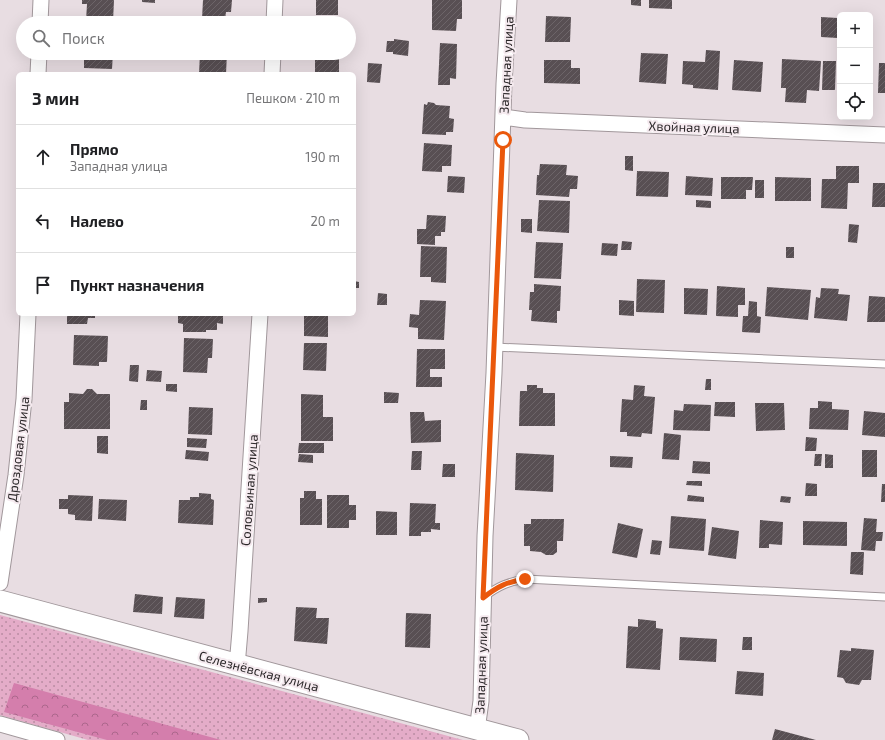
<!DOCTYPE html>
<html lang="ru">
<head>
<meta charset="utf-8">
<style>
	body { margin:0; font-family:"Exo 2",sans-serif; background:#f6f6f6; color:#202124 }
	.controls { position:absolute; right:12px; top:12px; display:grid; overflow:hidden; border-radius:6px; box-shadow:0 4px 16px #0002 }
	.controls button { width:36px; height:36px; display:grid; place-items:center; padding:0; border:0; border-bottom:1px solid #e0e0e0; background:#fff; color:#202124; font:20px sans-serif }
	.stop { position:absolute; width:12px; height:12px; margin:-9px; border:3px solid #ea580c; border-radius:50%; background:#fff }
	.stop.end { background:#ea580c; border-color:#fff; box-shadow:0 1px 4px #0008 }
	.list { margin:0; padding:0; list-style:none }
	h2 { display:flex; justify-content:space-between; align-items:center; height:52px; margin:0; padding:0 16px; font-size:17px }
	h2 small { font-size:13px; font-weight:400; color:#757577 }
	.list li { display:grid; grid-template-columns:26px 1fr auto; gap:12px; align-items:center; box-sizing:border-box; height:64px; padding:0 16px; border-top:1px solid #e0e0e0 }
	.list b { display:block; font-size:15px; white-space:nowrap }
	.list p { margin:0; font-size:13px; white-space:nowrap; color:#757577 }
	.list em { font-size:13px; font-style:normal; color:#757577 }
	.icon { flex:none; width:22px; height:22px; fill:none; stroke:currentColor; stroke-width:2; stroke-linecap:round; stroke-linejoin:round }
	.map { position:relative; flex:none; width:885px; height:740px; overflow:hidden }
	.search { position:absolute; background:#fff; box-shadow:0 4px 16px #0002; left:16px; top:16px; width:340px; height:44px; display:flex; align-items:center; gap:10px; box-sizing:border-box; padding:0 14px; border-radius:22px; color:#757577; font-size:15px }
	.panel { position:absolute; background:#fff; box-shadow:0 4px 16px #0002; left:16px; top:72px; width:340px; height:244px; border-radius:6px }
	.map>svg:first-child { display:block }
	.green { fill:url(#green-dots) }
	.forest { fill:url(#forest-crowns) }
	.building { fill:url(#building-hatch) }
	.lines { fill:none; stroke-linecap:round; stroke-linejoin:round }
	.lane-casing { stroke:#a1979b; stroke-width:9 }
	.street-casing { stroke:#a1979b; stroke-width:17 }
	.secondary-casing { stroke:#a1979b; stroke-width:23 }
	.lane { stroke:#fff; stroke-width:7 }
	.street { stroke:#fff; stroke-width:15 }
	.secondary { stroke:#fff; stroke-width:21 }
	.route { stroke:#ea580c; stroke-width:5 }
	.labels { text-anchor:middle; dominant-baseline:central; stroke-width:4; stroke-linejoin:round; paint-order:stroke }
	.street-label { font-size:13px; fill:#2b2729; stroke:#f5eaef }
</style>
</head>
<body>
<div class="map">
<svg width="885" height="740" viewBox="0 0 885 740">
	<defs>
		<pattern id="green-dots" width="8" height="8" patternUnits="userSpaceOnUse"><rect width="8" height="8" fill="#e4acc8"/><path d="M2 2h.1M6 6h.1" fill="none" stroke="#b98ca2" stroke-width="1.8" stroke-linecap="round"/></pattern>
		<pattern id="forest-crowns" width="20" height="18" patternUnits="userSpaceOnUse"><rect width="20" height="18" fill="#d47eac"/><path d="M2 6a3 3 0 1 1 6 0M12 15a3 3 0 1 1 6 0" fill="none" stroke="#ac678c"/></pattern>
		<pattern id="building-hatch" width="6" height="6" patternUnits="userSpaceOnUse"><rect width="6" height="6" fill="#584f53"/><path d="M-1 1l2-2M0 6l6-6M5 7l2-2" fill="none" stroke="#6d6569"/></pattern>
	</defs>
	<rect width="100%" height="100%" fill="#e8dde2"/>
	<path class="green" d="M0,615L463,740H88L0,715Z"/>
	<path class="forest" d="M14,683L221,740H107L4,712Z"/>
	<path class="building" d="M82,0H114L113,22L86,21L87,4H82Z
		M142,0H155V3L142,2Z
		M203,0H232L231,12H226L225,20L202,19Z
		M316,0H338V15H316Z
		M432,0H462V19H457L456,31L432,30Z
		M631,0H641V6L631,5Z
		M649,0H672V9L649,8Z
		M546,16L571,17L570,42H545Z
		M821,17L838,18V38L821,37Z
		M394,39L409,41L408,56L393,54V52H386L387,41H394Z
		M440,43L457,44L456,79L450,78V85H438Z
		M706,50L720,51L718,90L693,88V85L682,84L683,61L705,62Z
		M84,53H113L112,69L84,68Z
		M200,53H227L226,74H199Z
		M321,53H339V74H315V60H321Z
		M641,53L668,54L666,84L639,82Z
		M782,59L821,61L819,91L807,90L806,103L785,102L786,88H781Z
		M544,60H571V68H580V84L544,83Z
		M734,60L763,62L761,92L732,90Z
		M823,61H836L835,90H822Z
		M368,63L382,64L380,83L367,82Z
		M879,63H885V93H878Z
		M839,79H840V94H838Z
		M428,102L434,103L436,105L450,106L449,118L454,119L453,132H446V135L422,134L424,104L427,105Z
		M424,143L452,145L451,166H442V172L422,171Z
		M625,156H633V171L625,170Z
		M540,164L567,165L566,175L578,176L577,189H570L569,197L536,195L537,175H539Z
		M836,166H859V183H848L847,209L821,208L822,179H836Z
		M637,171L669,172L668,197L636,196Z
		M448,176L465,177L464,193L447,192Z
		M686,176L713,178L712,196L685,195Z
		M721,177H753L752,190H746V199H721Z
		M775,177L811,178V201H775Z
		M755,180H764V198H755Z
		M873,183H885V207H872Z
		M539,200L570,201L569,233L537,231Z
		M696,200L711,201V208L696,207Z
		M427,215L446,216L445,232H441V236H435V245L417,244V229H426Z
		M521,219H532V233L521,232Z
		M849,224L859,225L857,243L848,242Z
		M622,241L632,242L631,250H621Z
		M536,242L563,243L561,279L534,278Z
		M602,243L618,244L617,256L601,255Z
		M421,246L447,247L446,283L431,282V277H420Z
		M786,247H794V258H786Z
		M637,279L665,280L664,313L636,312Z
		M354,281L359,282V288H354Z
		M534,284L561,286L560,311H557V323L531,321L532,310H529L530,292H534Z
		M717,286L745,288V305H738V317L716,316Z
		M767,287L811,290L808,320L765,316Z
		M684,288L708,289L707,315L684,314Z
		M821,288L839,289L838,294L850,295L847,321L814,318L816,297L820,298Z
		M378,293L387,294V305H377Z
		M869,296L885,297V322H867Z
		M420,300L446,301L444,340L418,339V328L409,327L410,314L419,315Z
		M619,300L634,301V316L619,315Z
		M749,301L757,302V316L761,317L760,333L742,332L743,316H748Z
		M67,314H95V318H88L87,324H67Z
		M178,314H223V324L217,323V330H206V332H183V324L178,323Z
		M304,314H328V337L304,336Z
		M74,335L108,336L107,362H99V366L73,365Z
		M184,338L213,339L212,358H208L207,373L183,372Z
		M304,343H327L326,371L303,370Z
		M417,349H445V369H430V377H442V387H416Z
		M130,365H139L138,382L129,381Z
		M147,370L162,371L161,382L146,381Z
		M706,379H711V390H705Z
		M166,384H177V392L166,391Z
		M527,385H537V388H543V393H555V426H519L520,391H527Z
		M634,385L645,386L644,396L655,397L652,434L642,433L641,437L627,436V432H620L622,399L633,400Z
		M87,389H92L97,394H110V429H64V402H69V393L83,394Z
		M384,392L399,393L398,403H384Z
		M301,394L323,395V417H333V441H301Z
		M141,400H147V410H140Z
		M818,401L832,402V409L849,410L848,430L809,429L810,408H818Z
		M715,402H735V417L714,416Z
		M755,403H784L785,430L756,431Z
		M684,404L711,405L710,431L673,430L674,410L683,411Z
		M189,407L213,408L212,435L188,434Z
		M864,411L885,413V437L862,435Z
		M410,412H424L425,421L441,420V442L411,443Z
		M664,433L681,435L679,460L662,459Z
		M97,436H108V454L97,453Z
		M806,437L817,438L816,451H805Z
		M187,438L207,439L206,448L187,447Z
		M299,443H324V453H298Z
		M186,450L209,452L208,461L185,459Z
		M862,450H877V477H862Z
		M412,451H422L421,470H411Z
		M516,453L554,455L553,492L515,490Z
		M299,454L313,455V463L298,462Z
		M815,454H822L821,466H814Z
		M825,454L833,455V468H825Z
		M610,456L633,457L632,468L610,467Z
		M693,461L710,462V474L692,473Z
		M443,464H455V477H442Z
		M687,481H702V486L686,485Z
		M806,483L817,484V496H805Z
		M882,484H885V502H881Z
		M304,491H316V499H322V525H300V498H304Z
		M199,493L211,494V499L214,500L213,525L178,523L179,500H190V497H199Z
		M68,495L93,496L92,521L75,520V515L68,514V509H59V499H68Z
		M327,495H349V505H356V520H349V528H327Z
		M688,495L704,497V502L687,501Z
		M781,496L791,497L790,503L780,502Z
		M99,499L127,500L126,521L98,519Z
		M410,503L436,504L435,523H440V530L431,529V532H421V536H409Z
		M376,511L397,512V535H376Z
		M671,516L706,519L704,551L669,548Z
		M864,518L877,519L876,532H883L882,541H876L875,551L861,550Z
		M531,519H564L563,541H557V552L553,555H546L541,552L530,551V546H524V524H531Z
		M760,520L783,522L782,545L769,544V548H759Z
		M803,521L847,522V546L803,545Z
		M618,523L643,529L637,558L612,553Z
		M712,527L739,531L736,559L708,555Z
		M652,540L662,541L660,555L650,554Z
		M851,552H864L863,575L850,574Z
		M135,594L163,597L162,614L133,612Z
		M176,597L205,599L204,619L174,617Z
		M258,598H267V602L258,603Z
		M296,607L317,608L316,618H329L327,644L294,641Z
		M406,613L431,614L430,648L405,647Z
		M638,619L656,621V628L663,629L660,670L626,668L628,626L638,627Z
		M680,637L717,639L716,662L679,660Z
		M743,637H752V650H742Z
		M851,648L874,650L871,680H862L859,685L846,683L843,678L837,677L840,650L851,651Z
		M737,671L764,673L763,696L735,694Z
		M775,729L816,740H772Z"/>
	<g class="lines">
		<g class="lane-casing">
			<path id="lane" d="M494,347L885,364
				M484,597C498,586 508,582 525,579L885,597"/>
		</g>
		<g class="street-casing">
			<path id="street" d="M40,23L41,0
				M274,23L275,0
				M38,74L39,53
				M272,74L273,53
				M503,117L525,120L885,135
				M0,583L16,475L24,399L28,314
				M237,666L240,631L260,314
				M0,724L57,740
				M477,730L481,701L485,536L494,373L504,84L509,0"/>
		</g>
		<g class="secondary-casing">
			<path id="secondary" d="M0,601L518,740"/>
		</g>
		<use href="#lane" class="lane"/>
		<use href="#street" class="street"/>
		<use href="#secondary" class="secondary"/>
	</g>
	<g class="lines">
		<path class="route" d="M503,140L483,598C498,586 507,582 525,579"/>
	</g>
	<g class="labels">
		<g class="street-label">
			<text transform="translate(506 65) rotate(-87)">Западная улица</text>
			<text transform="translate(694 127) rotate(2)">Хвойная улица</text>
			<text transform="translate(18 449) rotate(-83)">Дроздовая улица</text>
			<text transform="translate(249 490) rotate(-86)">Соловьиная улица</text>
			<text transform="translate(481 665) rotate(-88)">Западная улица</text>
			<text transform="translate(259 671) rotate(15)">Селезнёвская улица</text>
		</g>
	</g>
</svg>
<div class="controls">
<button>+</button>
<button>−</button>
<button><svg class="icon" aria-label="locate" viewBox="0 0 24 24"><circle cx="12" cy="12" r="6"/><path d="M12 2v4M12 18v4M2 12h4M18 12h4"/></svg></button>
</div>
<div class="stop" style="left:503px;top:140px"></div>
<div class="stop end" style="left:525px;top:579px"></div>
<div class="search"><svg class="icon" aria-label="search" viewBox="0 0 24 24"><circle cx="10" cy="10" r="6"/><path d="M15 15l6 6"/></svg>Поиск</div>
<section class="panel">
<h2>3 мин<small>Пешком · 210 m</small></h2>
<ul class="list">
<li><svg class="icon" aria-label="ahead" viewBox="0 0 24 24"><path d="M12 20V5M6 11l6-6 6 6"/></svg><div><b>Прямо</b><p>Западная улица</p></div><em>190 m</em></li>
<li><svg class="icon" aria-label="left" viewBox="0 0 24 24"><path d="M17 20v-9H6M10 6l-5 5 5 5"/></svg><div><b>Налево</b></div><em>20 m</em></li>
<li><svg class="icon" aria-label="arrive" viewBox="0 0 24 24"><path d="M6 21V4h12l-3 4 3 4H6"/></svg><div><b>Пункт назначения</b></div></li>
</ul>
</section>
</div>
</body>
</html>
